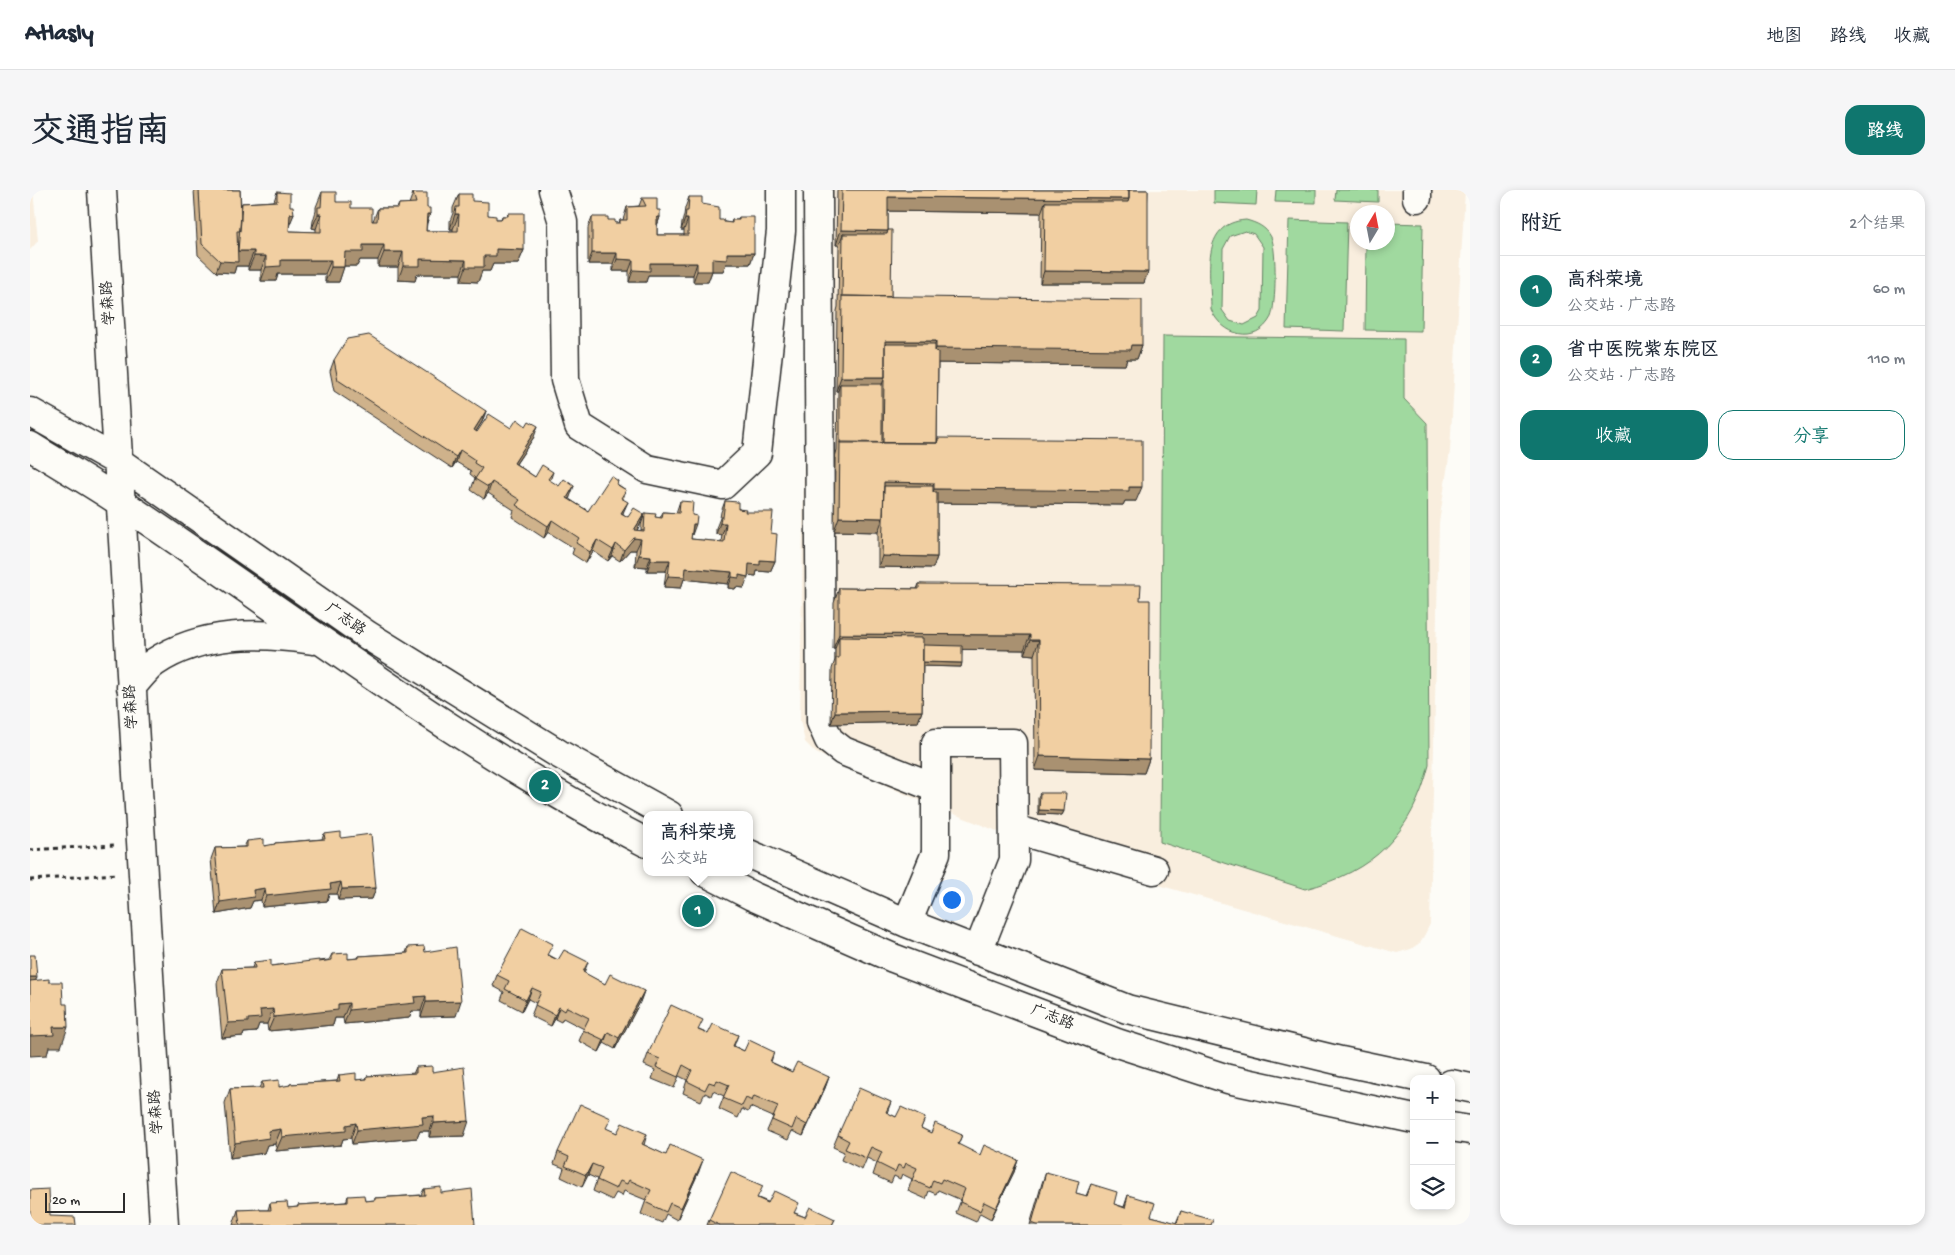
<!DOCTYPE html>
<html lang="zh">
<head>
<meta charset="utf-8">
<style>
	body { margin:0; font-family:"Gochi Hand","LXGW WenKai TC",sans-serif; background:#f6f6f7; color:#1f2937 }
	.controls { position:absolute; right:15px; bottom:15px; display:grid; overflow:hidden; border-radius:10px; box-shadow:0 2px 8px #0003 }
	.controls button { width:45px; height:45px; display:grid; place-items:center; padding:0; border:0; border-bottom:1px solid #e0e1e3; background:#fff; color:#1f2937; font:25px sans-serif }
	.compass { position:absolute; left:1320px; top:15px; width:45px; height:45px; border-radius:50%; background:#fff; box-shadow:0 2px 8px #0003; rotate:10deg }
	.scale { position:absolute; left:15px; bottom:12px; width:80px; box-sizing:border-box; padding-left:5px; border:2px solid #2b2b2b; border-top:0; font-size:14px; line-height:18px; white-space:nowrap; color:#2b2b2b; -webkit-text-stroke:4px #fdfcf7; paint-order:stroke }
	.you { position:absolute; left:921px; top:709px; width:18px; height:18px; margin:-12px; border:4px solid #fff; border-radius:50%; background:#1a73e8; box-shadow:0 0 0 8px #1a73e833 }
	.badge { display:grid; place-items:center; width:32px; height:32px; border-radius:50%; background:#0f766e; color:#fff; font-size:16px; font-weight:700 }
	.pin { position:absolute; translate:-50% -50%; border:2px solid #fff; box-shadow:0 1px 5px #0006 }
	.popup { position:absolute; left:613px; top:621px; width:110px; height:65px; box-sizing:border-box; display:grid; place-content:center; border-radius:10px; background:#fff; filter:drop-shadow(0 1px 4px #0005); font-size:16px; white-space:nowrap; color:#747a83 }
	.popup b { font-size:19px; color:#1f2937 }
	.popup::after { content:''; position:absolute; left:50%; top:100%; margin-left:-10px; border:10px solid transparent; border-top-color:#fff }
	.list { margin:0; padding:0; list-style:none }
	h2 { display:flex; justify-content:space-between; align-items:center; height:65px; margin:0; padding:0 20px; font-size:21px }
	h2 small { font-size:16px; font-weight:400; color:#747a83 }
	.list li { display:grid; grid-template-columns:32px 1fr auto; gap:15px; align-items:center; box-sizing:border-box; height:70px; padding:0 20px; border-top:1px solid #e0e1e3 }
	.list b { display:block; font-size:19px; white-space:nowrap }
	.list p { margin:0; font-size:16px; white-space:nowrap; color:#747a83 }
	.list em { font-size:16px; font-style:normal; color:#747a83 }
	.actions { display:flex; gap:10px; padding:15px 20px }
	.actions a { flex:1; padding:11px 0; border:1px solid #0f766e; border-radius:15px; text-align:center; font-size:18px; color:#0f766e }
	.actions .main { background:#0f766e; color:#fff }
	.icon { flex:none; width:28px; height:28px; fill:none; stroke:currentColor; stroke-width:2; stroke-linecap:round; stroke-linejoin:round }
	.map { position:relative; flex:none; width:1440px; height:1035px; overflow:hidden; border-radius:15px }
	header { display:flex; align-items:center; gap:30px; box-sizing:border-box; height:70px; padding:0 25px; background:#fff; border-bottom:1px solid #e0e1e3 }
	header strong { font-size:24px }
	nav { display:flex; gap:28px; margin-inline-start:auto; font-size:18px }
	.intro { display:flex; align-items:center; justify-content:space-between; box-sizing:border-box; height:120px; padding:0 30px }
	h1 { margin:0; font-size:35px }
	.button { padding:12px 22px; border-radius:15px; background:#0f766e; color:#fff; font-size:18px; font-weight:700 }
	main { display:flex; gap:30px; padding:0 30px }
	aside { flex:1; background:#fff; border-radius:15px; box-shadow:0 2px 8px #0003 }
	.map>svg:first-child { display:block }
	.built { fill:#f9eede; fill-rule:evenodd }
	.green { fill:#a0d99f; stroke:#668265; fill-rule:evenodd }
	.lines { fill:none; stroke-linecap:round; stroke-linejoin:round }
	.minor-casing { stroke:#2b2b2b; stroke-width:31 }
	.path { stroke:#2b2b2b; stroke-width:3; stroke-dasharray:4 4; stroke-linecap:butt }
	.minor { stroke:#fdfcf7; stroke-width:28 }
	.wall { fill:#cfb28b; stroke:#2b2b2b }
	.shaded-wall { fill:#a99171; stroke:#2b2b2b }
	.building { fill:#f1cfa2; stroke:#2b2b2b }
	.labels { text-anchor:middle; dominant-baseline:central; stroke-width:4.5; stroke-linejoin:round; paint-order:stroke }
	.street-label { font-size:15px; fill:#2b2b2b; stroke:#fdfcf7 }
</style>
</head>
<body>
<header>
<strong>Atlasly</strong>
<nav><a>地图</a><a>路线</a><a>收藏</a></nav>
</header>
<div class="intro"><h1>交通指南</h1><a class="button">路线</a></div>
<main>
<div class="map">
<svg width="1440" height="1035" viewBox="0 0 1440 1035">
	<rect width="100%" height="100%" fill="#fdfcf7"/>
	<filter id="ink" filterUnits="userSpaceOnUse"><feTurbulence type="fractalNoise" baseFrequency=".02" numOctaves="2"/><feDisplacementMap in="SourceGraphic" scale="10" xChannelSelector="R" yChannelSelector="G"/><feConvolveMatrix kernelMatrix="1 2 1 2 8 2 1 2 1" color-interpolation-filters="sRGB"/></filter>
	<g filter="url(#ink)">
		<path class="built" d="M0,0H3L8,51L0,60Z
			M778,0H1435L1420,261L1409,333L1400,734L1391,752L1381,759L1367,763L1037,669L879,606L786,563L775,552L770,530ZM1328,22H1358V52H1328Z"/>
		<path class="green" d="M1184,0H1227L1226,15L1184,13Z
			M1246,0H1286V13L1245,12Z
			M1306,0H1348V12L1305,10Z
			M1216,30C1227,33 1236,37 1241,47C1247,59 1246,115 1241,127C1226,156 1191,145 1181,119C1181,85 1169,33 1216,30ZM1215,41L1224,44L1233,57L1232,121L1228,128L1214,135L1200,131L1192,120L1193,59L1200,46Z
			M1259,30L1317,32L1314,141L1256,139Z
			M1358,33L1393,34L1391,141L1335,140L1336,53L1358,52Z
			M1133,146L1374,149V209L1397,233L1399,575C1382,643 1344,682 1275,699L1130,652Z"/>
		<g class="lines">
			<g class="minor-casing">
				<path id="minor" d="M72,0L134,1035
					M523,0L533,32L535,190L549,236L617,279L693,295L727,263L751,41V0
					M788,0L791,532L799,550L813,561L906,598
					M1387,8V0
					M0,222L89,272L337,445L529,564L639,625
					M0,256C30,275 61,292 90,312C264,428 430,557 617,653
					M101,497C109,489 116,478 125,472C172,441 230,442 283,450
					M984,639L1124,680
					M719,664L877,733L1097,819L1311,871L1396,889
					M675,682L722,706L863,768L1087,853L1198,889L1384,929
					M877,733L906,663V553H983L984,670L948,761
					M1421,894L1440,898
					M1421,937L1440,940"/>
			</g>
			<path class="path" d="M0,660L84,655
				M0,690L87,684"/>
			<use href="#minor" class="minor"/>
		</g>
		<path class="wall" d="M164,0H210L211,17L212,13L244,11L247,2L260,16L264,24L259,35V41L286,42V39L282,38L283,31L286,21V17L292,2L306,12L321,18L343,31L348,18H367L369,14H379L383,3L397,18L400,24L397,33L396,41H423V39H420V31L423,23V18L429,4L442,11L458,25L466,29H471L472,26H477L478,23L494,60L488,74H463L460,81H452L448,92L431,91V84H387L385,91L368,90V77H348V70H330L327,76H314L309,92H295V84H248L246,91H231V80H218V76H206L204,83L186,82L168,65Z
			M807,0H1118L1114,93H1010L1011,23L858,21V40L861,107L1112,155L1107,169H1097L1095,175L908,173L907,252L908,248L1106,311H1095L1093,315L907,313V367L903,378L848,377V342L804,341L805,267L807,260L808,201H806L807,121L808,117L809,55H806Z
			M659,7L672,14L689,30L694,32L701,33L702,30H708L709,27L724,63L720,74H696L693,81H682L678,92H663V85H618L616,92H599V81H583V74H558V38L562,27L578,30L585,33H589L590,30H593L597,17L609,16L612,8L627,20L630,27L627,36V45H654V40H651L652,33L654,25L655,18Z
			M304,170L456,221L452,232L446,241L447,242L481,238L504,247L486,274L505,287L523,282L520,291L540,307L539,309L558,321L588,291L587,294L596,300L593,309V324L610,335L607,340L611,341V335L615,323L625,327L630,328L633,322L646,323L650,311L662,325L661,349L691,352L692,345L686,344V338L690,328L691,322L695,311L715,322L741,343L745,371L740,382L727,381L726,386L718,385L714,398L706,397L705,399L698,398V394L654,389L651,398L634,397L636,381H617V377L605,376L606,360H600L590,371L582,366L578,371L563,361L556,373L542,364L544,358L518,342L514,348L482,327L484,320L458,303L454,309L441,300L445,288L440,284L441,281L426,272L422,278L304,201L300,181Z
			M889,394L1110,410L1119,569L1114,583L1005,580L1004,465L994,464V460L932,459L931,477L893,476L892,521L888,532L801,534L802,479L805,470V459H803L804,413L809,398L887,399Z
			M1010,603L1034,621L1032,625L1008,624V607Z
			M294,644L311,648L346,698L342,709L308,710L307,704H299L297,711L232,717L231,710L223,711L220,718L186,724L181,669L185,658L214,657L217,651L234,656L244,655L245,653L292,649Z
			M378,757L395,762L426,826L391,827V821H382L379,828L314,834L313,828H305L303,835L238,841L237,834H229L226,842L214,843L213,846L192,848L187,793L192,779L222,778L224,772L241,776L299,770L302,764L318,769L328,768L329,766L376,763Z
			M519,765L528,770L558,772L554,783L575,794L614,801L610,812L585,859L574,853L569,862L549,851L554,839L533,828L531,832L525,829L521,836L501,826L506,813L498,809L492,821L471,810L474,802L463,796L467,785Z
			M669,840L678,844L708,845L704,856L714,861L744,862L741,872L762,882L799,887L795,898L773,946L762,941L758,950L737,941L743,927L720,917L718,922L712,919L708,928L689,919L694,906L683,901L681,906L675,903L671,911L653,903L657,890L649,886L644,898L622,889L625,880L614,875L618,864Z
			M386,877L402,882L434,946L399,947V941H390L387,948L322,954L321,948L313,949L311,955L246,961L245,954L237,955L234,963L200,968L195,913L200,899L229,898L232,892L249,897L259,896L260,894L307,891L309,885L326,890L336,889L337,886L383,884Z
			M861,912L857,923L866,927L895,928L891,938L901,943L932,945L928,955L950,965L988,970L984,982L961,1029L950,1023L946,1032L926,1023L931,1010L908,1000L906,1004L899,1001L896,1009L878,1001L882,989L872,984L870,989L864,986L861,993L843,985L847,973L837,968L832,980L811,970L814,962L803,957L808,945Z
			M577,939L587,943L617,944L614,955L669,981L647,1030L636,1024L632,1033L611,1024L616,1010L594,1001L592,1006L586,1003L582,1010L563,1001L567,989L558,985L552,997L531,987L534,978L524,974L528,962Z
			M1016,982L1046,1003L1056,1006L1061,994L1084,1014L1094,1017L1098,1005L1121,1026L1146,1033L1151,1021L1181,1035H1000L1012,993Z
			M394,999L411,1003L445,1035H203L208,1020H238L240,1013L258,1018L268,1017V1015L316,1012L318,1006L335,1011L345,1010V1008L391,1005Z
			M728,1008L775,1027L805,1029L802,1035H677L679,1030Z"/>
		<path class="shaded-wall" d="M858,7L1099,9L1094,24L1015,12L1011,23L853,21Z
			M260,24H264L258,39Z
			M288,24H291L286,39L282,38Z
			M397,24H400L395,38Z
			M425,24H429L423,39H420Z
			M627,27H630L626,38Z
			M655,29H658L654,40H651Z
			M811,40L858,41L853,56L813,44L809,55H806Z
			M333,55H354L348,70H330L327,76H309L315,62Z
			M466,59L494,60L488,74H463L460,81H452L448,92L431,91L436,77Z
			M208,61H224L218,76H206L204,83L186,82L190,71Z
			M354,62H373L368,77H348Z
			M562,63H587L583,74H558Z
			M697,63H724L720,74H696L693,81H682L678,92H663L667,81L682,69Z
			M224,66H236L231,80H218Z
			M390,69L436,70L431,84H387L385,91L368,90L373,76Z
			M587,69L603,70L599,81H583Z
			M251,70H301L295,84H248L246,91H231L236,77Z
			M620,73H667L663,85H618L616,92H599L603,80Z
			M301,77H314L309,92H295Z
			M1014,81L1118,82L1114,93H1010Z
			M855,151H906L901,165L854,154Z
			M1101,155H1112L1107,169H1097L1095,175L901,173L906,158Z
			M811,187H855L849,202L810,194L808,201H806Z
			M456,221L452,232L440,251L444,240Z
			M508,236L504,247L479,284L484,273Z
			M430,260L426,272L422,278L426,267Z
			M462,292L458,303L454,309L458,297Z
			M854,292L904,293L899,307H852Z
			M544,296L540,307L532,319L537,308Z
			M1112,297L1106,311H1095L1093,315L899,313L904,299Z
			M598,312L593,323L587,334L591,323Z
			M614,324L610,335L600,352L604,340Z
			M809,327L853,328L848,342L804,341Z
			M522,330L518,342L514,348L518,336Z
			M690,333H696L692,345L686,344Z
			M663,334H666L662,345Z
			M604,348L611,349L606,360H600L590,371L594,360Z
			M567,350L563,361L556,373L560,362Z
			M586,354L582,366L578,371L583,360Z
			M609,365L621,366L617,377L605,376Z
			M852,366L907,367L903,378L848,377Z
			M621,370H640L636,381H617Z
			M730,370L745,371L740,382L727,381L726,386L715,385L719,374Z
			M656,378L702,382L698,394L654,389L651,398L634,397L638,386Z
			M709,385L718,387L714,398L706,397L705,399L698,398L702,387Z
			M809,444L1000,445L994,460L890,459L809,447L805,459H803Z
			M1000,450H1009L1004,465L994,464Z
			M890,472L932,473L931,477L888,476Z
			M892,521L888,532L801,534L805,522Z
			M1010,566L1119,569L1114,583L1005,580Z
			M1009,620L1034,621L1032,625L1008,624Z
			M311,692L307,704H299L297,711L232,717L236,706L300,694Z
			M235,698L231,710L223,711L220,718L186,724L190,712L223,700Z
			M346,698L342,709L308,710L312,699Z
			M0,787H7L0,806Z
			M502,798L498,809L492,821L496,810Z
			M614,801L610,812L585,859L589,848Z
			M396,806L391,821H382L379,828L314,834L319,820L384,807Z
			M431,811L426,826L391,827L396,812Z
			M319,813L313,828H305L303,835L238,841L244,827L308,814Z
			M529,817L525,829L521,836L525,825Z
			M243,819L237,834H229L226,842L214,843L213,846L192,848L198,833L218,829L230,820Z
			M23,837H38L31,857H19L17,865L0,866V846Z
			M578,842L574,853L569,862L574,850Z
			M799,887L795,898L773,946L777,935Z
			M404,926L399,941H390L387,948L322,954L327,940L392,927Z
			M439,931L434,946L399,947L404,933Z
			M326,933L321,948L313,949L311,955L246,961L252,947Z
			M251,939L245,954L237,955L234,963L200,968L205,953L238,941Z
			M673,970L669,981L647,1030L651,1018Z
			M988,970L984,982L961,1029L966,1018Z
			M562,974L558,985L552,997L556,985Z"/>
		<path class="building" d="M169,0H210L211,30L210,41H207L208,72L190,71L172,54Z
			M812,0H1099V9L858,7V41L811,40Z
			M1099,0H1118V82L1014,81L1015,12H1098L1099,9Z
			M247,2L260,3V16H263L264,24H260L259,41L291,42V24H288V17H291L292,2H306V12H321V18H342V31H347L348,18H368L369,14L386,13L383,3H397V18H400V24H397L396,41H428L429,24H425L426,17H429V4H442V11L458,12V25L466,26V29H472V26H478V23H494V60L466,59V66H454V77H436V70L390,69V76H373V62H354V55H333V62H315L314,77H301V70H251V76L236,77V66H224V61H208L212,13L247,11Z
			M659,7H672V14L689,17V30H694V32L702,33V30H709V27H724V63H697V70L682,69V81H667V73H620V81L603,80V70L587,69V63H562V27H578V30H585V33H590V30H597V17L616,16L612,8H627V20H630V27H627V45H658V29H655L656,21H658Z
			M858,40H862L861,107L812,106L813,44H857Z
			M812,106L1112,110V155H1101L1100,160L909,158H906V151H855V187H811Z
			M339,145L456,221L444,240L447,242L459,224L481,238L487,229L496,236L499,231L508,236L484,273L505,287L512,275L523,282L518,289L529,296L534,289L544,296L537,308L558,321L581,286L588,291L586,294L596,300L591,308L598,312L591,323L598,327L604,318L614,324L604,340L614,341L615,323L626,324L625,327L632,328L633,322L649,323L650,311L663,312L662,325L667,326L666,334H663L661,349L694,352L696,333H690L691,327H693L695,311L708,312V319L716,320L715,322H743L741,343L747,344L745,371L730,370V375L719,374L718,387L709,385V388L702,387V382L656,378L655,387L638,386L640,370H621V366L609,365L611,349L604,348L594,360L586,354L583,360L567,350L560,362L546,353L549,348L522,330L518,336L486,315L490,310L462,292L458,297L445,289L452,278L444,273L445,270L430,260L426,267L308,190L304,170L317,149Z
			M855,154H905V161L908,162L907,253H853L854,190L855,187Z
			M810,194H852V253H810Z
			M908,248L1112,250V297H1099V301L909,299H904V293L854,292L853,328L809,327L810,252L908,253Z
			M854,296H903V302H907V367L852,366Z
			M889,394L1111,395L1110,410H1120L1119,569L1010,566L1009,450H1000V445L809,444V398L889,399Z
			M809,447L893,448L892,521L805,522L806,468H809Z
			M893,455L932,456V473L893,472Z
			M1010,603H1036L1034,621L1009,620Z
			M311,642V648L341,644L346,698L312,699L311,692L300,694L301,699L236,706L235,698L223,700L224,707L190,712L185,658L217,657V651L234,649V656L245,654V653L295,649L294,644Z
			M492,738L523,754L517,765L528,770L534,760L558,772L553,782L575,794L580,784L614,801L589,848L578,842L574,850L553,840L559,828L537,817L535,821L529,817L525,825L505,815L511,802L502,798L496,810L475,799L479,791L467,785Z
			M394,756L395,762L426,757L431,811L396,812V806L384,807L385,813L319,820V813L308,814V820L244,827L243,819L230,820L231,828L218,829V832L198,833L192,779L225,778L224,772L241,770V776L289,770V772L302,770V764L318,763V769L329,768V766L378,763V757Z
			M0,765H5L7,787H0Z
			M19,789V792H32L33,814H37L38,837H23L24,845L0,846V791Z
			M641,815L673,830L668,840L678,844L683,834L708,845L703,856L714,861L719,850L744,862L740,872L762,882L767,872L799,887L777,935L766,929L762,939L742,930L748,916L724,906L722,911L716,908L712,916L693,908L699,895L687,890L685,894L679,892L675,900L657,891L662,880L653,875L648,887L626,877L630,869L618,864Z
			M402,876V882L434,877L439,931L404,933V926L392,927L393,934L327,940L326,933L316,935V941L252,947L251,939L238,941L239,948L205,953L200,899L233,898L232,892L249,890V897L260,895V894L310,891L309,885L326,883V890L337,889V886L386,883V877Z
			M829,898L861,912L856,922L866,927L871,917L895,928L891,938L901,943L905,933L932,945L928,954L950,965L954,955L988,970L966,1018L954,1012L950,1021L930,1012L935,999L912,989L910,993L903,990L900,998L882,990L887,978L876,973L874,978L868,975L865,982L847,973L852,962L841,957L836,968L815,959L819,951L808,945Z
			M550,914L581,928L576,938L587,943L592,933L617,944L612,954L636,965L640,955L673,970L651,1018L640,1013L636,1022L615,1012L621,1000L599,990L597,994L590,991L586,999L567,990L572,978L562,974L556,985L535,976L539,967L528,962Z
			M701,982L733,996L727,1008L738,1013L744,1001L769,1013L764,1023L775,1027L780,1017L805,1029L802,1035H689L679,1030Z
			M1016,982L1049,991L1046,1003L1057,1006L1061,994L1087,1002L1084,1014L1095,1018L1098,1005L1125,1013L1121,1026L1147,1033L1151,1021L1183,1030L1181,1035H1007L1002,1033Z
			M411,997V1003L442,999L445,1035H210L208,1020L230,1019V1020H241L240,1013L257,1012L258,1018L268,1017V1015L318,1012V1006L334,1005L335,1011L345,1010V1008L395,1005L394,999Z
			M19,999L20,1026L45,1027L46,1035H0V1000Z"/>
	</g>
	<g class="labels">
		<g class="street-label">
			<text transform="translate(79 113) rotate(-94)">学森路</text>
			<text transform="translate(315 430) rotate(35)">广志路</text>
			<text transform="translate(102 517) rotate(-93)">学森路</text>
			<text transform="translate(1022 828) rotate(21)">广志路</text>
			<text transform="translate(127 922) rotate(-94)">学森路</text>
		</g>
	</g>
</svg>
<div class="controls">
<button>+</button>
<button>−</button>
<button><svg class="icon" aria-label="layers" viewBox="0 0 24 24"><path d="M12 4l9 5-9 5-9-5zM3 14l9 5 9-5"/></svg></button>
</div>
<svg class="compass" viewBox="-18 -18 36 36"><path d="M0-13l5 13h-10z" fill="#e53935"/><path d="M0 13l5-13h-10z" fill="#747a83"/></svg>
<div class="scale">20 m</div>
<div class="you"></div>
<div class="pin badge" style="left:668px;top:721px">1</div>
<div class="popup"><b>高科荣境</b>公交站</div>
<div class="pin badge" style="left:515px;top:596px">2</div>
</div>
<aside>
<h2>附近<small>2个结果</small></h2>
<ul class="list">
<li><span class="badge">1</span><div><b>高科荣境</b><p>公交站 · 广志路</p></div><em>60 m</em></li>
<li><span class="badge">2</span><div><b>省中医院紫东院区</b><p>公交站 · 广志路</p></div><em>110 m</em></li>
</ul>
<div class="actions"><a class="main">收藏</a><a>分享</a></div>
</aside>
</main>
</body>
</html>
